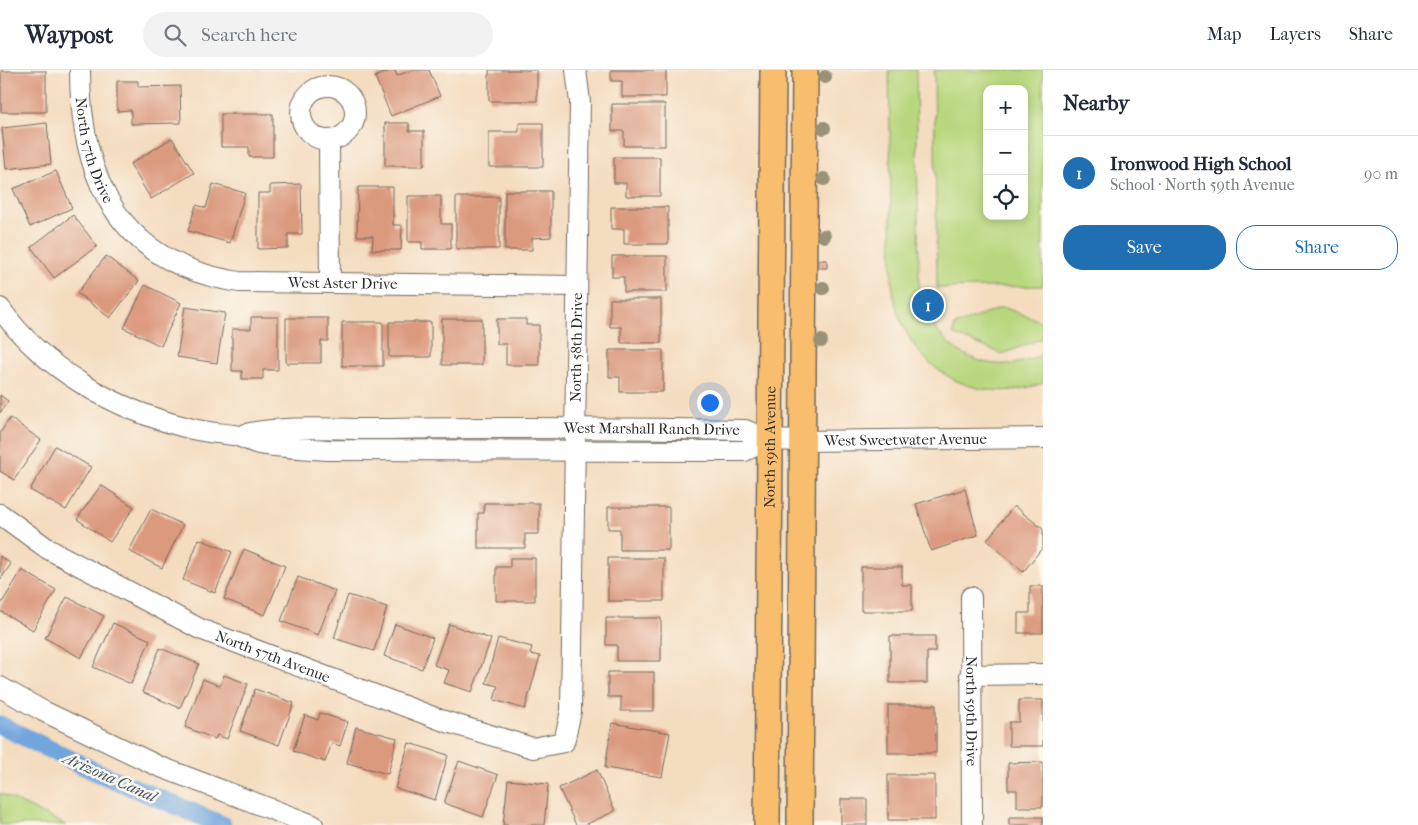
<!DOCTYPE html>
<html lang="en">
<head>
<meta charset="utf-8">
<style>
	body { margin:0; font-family:"IM FELL French Canon",serif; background:#f2f2f3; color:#1f2937 }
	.controls { position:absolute; right:15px; top:15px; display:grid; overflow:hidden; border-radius:10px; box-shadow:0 2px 8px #0003 }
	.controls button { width:45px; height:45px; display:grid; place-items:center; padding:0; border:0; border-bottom:1px solid #e0e1e3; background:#fff; color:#1f2937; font:25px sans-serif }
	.you { position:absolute; left:709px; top:332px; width:18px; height:18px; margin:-12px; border:4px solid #fff; border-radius:50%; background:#1a73e8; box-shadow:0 0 0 8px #1a73e833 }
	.badge { display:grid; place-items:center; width:32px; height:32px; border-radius:50%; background:#1f6fb2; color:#fff; font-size:16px; font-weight:700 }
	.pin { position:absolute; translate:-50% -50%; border:2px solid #fff; box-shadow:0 1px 5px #0006 }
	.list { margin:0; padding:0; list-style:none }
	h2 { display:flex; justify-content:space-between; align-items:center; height:65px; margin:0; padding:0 20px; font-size:21px }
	h2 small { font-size:16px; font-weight:400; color:#747a83 }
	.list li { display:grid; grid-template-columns:32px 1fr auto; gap:15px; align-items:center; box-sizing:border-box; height:75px; padding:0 20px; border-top:1px solid #e0e1e3 }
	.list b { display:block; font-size:19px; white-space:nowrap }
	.list p { margin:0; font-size:16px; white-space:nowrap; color:#747a83 }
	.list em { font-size:16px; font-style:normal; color:#747a83 }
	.actions { display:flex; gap:10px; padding:15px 20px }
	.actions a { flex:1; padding:11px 0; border:1px solid #1f6fb2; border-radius:20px; text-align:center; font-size:18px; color:#1f6fb2 }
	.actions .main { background:#1f6fb2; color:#fff }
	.icon { flex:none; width:28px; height:28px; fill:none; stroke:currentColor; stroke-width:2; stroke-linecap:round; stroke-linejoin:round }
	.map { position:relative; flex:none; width:1043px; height:755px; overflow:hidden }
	header { display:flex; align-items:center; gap:30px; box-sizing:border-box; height:70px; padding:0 25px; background:#fff; border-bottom:1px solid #e0e1e3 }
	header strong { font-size:24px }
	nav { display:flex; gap:28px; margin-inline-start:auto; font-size:18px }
	.search { width:350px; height:45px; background:#f2f2f3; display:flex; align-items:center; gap:12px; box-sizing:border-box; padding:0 18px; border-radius:28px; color:#747a83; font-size:19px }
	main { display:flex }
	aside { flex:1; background:#fff }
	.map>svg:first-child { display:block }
	.green { fill:#b8d77e; stroke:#728154; fill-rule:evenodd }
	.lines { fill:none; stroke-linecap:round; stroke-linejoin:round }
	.canal { stroke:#6fa5dd; stroke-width:19 }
	.building { fill:#db997e }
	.minor-casing { stroke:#71695f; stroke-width:22 }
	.major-casing { stroke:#71695f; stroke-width:28 }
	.minor { stroke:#fff; stroke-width:20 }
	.major { stroke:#f9be6d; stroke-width:25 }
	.tree { fill:#999279 }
	.labels { text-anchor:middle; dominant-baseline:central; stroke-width:5; stroke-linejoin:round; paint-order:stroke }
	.street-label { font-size:15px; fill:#2b2b2b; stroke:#fbf7ec }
	.water-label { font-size:16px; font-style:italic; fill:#435669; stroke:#fbf7ec }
</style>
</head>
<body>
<header>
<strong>Waypost</strong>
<div class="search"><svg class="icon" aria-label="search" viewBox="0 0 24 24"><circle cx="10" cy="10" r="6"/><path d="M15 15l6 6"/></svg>Search here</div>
<nav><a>Map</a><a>Layers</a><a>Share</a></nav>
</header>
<main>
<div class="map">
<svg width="1043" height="755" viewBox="0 0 1043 755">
	<rect width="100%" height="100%" fill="#fbf7ec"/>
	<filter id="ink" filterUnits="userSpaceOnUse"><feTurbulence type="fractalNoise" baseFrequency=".02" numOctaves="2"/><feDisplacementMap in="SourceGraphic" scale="10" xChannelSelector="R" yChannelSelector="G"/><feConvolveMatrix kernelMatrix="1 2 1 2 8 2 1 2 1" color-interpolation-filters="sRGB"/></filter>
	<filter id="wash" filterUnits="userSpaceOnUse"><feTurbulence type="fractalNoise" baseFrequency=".0096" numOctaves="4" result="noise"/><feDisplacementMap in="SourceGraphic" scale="20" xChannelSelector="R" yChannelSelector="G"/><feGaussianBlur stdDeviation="1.12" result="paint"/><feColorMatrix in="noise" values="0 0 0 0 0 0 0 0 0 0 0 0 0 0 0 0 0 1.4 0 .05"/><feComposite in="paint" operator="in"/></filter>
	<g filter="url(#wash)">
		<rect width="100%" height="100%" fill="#f4dcbf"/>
		<path class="green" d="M889,0H916L919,212C925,274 984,314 1043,284V313C967,341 897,289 892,211Z
			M934,0H1043V216L937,218ZM987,19H1024V146H987Z
			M1003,237L1043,252V268L1003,284L954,265V256Z
			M0,723L66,755H0Z"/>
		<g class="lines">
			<path class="canal" d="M0,655L94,701L222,755"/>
		</g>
		<g id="blocks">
			<path class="building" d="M392,0H395L397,6L411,0H429L440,26L391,46L375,7Z
				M489,0H537V31H489Z
				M611,0H666V27H622V11H611Z
				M1,1H46V42H1Z
				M117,11H138V17L180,16L181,53L131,54V40L117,41Z
				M612,34H665V76H624V61H612Z
				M221,44H273V87H249V77H221Z
				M47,53L51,94L6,99L2,58Z
				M385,53H409V61H424V96H385Z
				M519,53H543V97H489V62H519Z
				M172,68L194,103L151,129L130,94Z
				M614,87H660V126H626V113H614Z
				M56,101L72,138L30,157L13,119Z
				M213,114L245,123L230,173L188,161L196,135L206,138Z
				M301,114L302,164H288V178L258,179V123H270V115Z
				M358,117H393V155H402L401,180H372L373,166H357Z
				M505,121H551V167L532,168V180H505Z
				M408,126H441V154H451V179H422V172H408Z
				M456,127H499V179H456Z
				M611,137H668V174H624V159H611Z
				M73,145L97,176L54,208L31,177Z
				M106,186L139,211L110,248L77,223Z
				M612,186H667V222H624V207H612Z
				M819,190H827V198H819Z
				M145,215L181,233L161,276L124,258Z
				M610,229H661V273H621V257H610Z
				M185,237L225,243L217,293L177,287Z
				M251,247H278V300H263V309H242V301H232V259H251Z
				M286,248H328V271H321V293H286Z
				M442,249H482V295H442Z
				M497,249H526V255H539V295H506V274H497Z
				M342,252H383V296H342Z
				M389,252H431V287H389Z
				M609,280H663V322H620V307H609Z
				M0,325L8,331L0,343Z
				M10,348L41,370L14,410L0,401V363Z
				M55,376L91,397L66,440L30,420Z
				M101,415L134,437L110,472L77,449Z
				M965,419L978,465L931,481L916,434Z
				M484,433H539V464H525V478H478V443H484Z
				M1014,436L1043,459V477L1023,502L987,470Z
				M608,437H669V480H620V459H608Z
				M151,439L183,455L162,498L129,481Z
				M199,469L232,482L215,523L183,510Z
				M244,479L285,496L265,545L224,529Z
				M0,486L11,494L0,510Z
				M510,488H535V531H496V497H510Z
				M608,488H664V531H608Z
				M861,497H902V515H912V541H861Z
				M22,500L56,520L33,560L0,541V536Z
				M298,507L335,521L318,565L281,551Z
				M1030,516H1043V563H1018V543H1030Z
				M348,525L387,537L374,581L334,568Z
				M67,527L104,546L81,588L45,568Z
				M606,548H661V591H617V575H606Z
				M113,553L150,570L131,614L93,597Z
				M395,554L433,568L422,599L384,586Z
				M449,554L491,569L472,622L444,613L449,600L434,595Z
				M890,566H935V582H927V613H890Z
				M498,568L532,577L530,584L540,586L525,639L494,630L498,616L486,613Z
				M160,578L199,594L180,638L142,622Z
				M608,602H654V641H621V627H608Z
				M224,605L248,614L227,669L217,665L215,669L185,657L203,609L220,616Z
				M255,619L294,633L279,675L240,661Z
				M1019,630H1043V676H1009V652H1019Z
				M888,635H936V683H888Z
				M320,643L348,652L340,676L332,673L325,692L293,681L305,645L318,650Z
				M612,653L670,663L662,707L605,698Z
				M356,657L397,668L388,704L347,693Z
				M409,673L448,685L435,730L395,718Z
				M459,691L498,705L483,747L444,733Z
				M1043,692V737H1017V720H1008V693Z
				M597,700L615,741L585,755H576L559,718Z
				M888,705H935V750H888Z
				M508,710L548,714L544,755H503Z
				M841,729H867V755H841Z
				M1009,747H1043V755H1009Z"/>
		</g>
	</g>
	<g filter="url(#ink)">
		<use href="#blocks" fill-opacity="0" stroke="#71695f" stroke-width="1"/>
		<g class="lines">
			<g class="minor-casing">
				<g id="minor">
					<path id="s1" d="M80,0C80,111 121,194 239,212L576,216"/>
					<circle cx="328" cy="43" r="27"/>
					<path d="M329,70L330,213"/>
					<path d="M0,238C43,299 114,339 185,357C201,362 218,363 234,365C243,367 251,372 259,374C281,378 305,378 328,380L744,381L769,370"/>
					<path id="s2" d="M246,364C287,354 346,360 389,359C508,357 626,358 745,360L769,370L802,371L1043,368"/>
					<path id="s3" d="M0,444L48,479L200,559L444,651L533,678L564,672L571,641L580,32L576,0"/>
					<path id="s4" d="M971,527L972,755"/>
					<path d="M970,605L1043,604"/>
					<path d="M0,617L43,641L158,696L313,755"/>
				</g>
			</g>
			<g class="major-casing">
				<g id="major">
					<path id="s5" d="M767,755L773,0"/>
					<path d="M800,755L805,0"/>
				</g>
			</g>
			<use href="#minor" class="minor"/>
			<use href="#major" class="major"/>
		</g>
		<g class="tree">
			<circle cx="825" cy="7" r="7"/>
			<circle cx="824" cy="58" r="7"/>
			<circle cx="824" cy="109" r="7"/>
			<circle cx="824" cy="166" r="7"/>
			<circle cx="823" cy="218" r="7"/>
			<circle cx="821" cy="271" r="7"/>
		</g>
	</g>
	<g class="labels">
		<g class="street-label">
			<text stroke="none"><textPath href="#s1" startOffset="82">North 57th Drive</textPath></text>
			<text stroke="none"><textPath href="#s1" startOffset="398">West Aster Drive</textPath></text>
			<text stroke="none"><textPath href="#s3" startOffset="1012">North 58th Drive</textPath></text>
			<text stroke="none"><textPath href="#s2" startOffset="406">West Marshall Ranch Drive</textPath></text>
			<text stroke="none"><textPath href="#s2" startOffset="662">West Sweetwater Avenue</textPath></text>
			<text stroke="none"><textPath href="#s5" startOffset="378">North 59th Avenue</textPath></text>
			<text stroke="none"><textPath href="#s3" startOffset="309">North 57th Avenue</textPath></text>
			<text stroke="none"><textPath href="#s4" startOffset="114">North 59th Drive</textPath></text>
		</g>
		<g class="water-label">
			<text transform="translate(110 707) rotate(24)">Arizona Canal</text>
		</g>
	</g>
</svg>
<div class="controls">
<button>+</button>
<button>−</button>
<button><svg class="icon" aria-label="locate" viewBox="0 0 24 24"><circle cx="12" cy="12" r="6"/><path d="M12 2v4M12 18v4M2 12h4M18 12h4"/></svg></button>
</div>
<div class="you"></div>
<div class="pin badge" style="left:928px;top:235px">1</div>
</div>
<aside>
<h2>Nearby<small></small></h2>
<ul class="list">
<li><span class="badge">1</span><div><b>Ironwood High School</b><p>School · North 59th Avenue</p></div><em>90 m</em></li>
</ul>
<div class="actions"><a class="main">Save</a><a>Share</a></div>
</aside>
</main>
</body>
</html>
